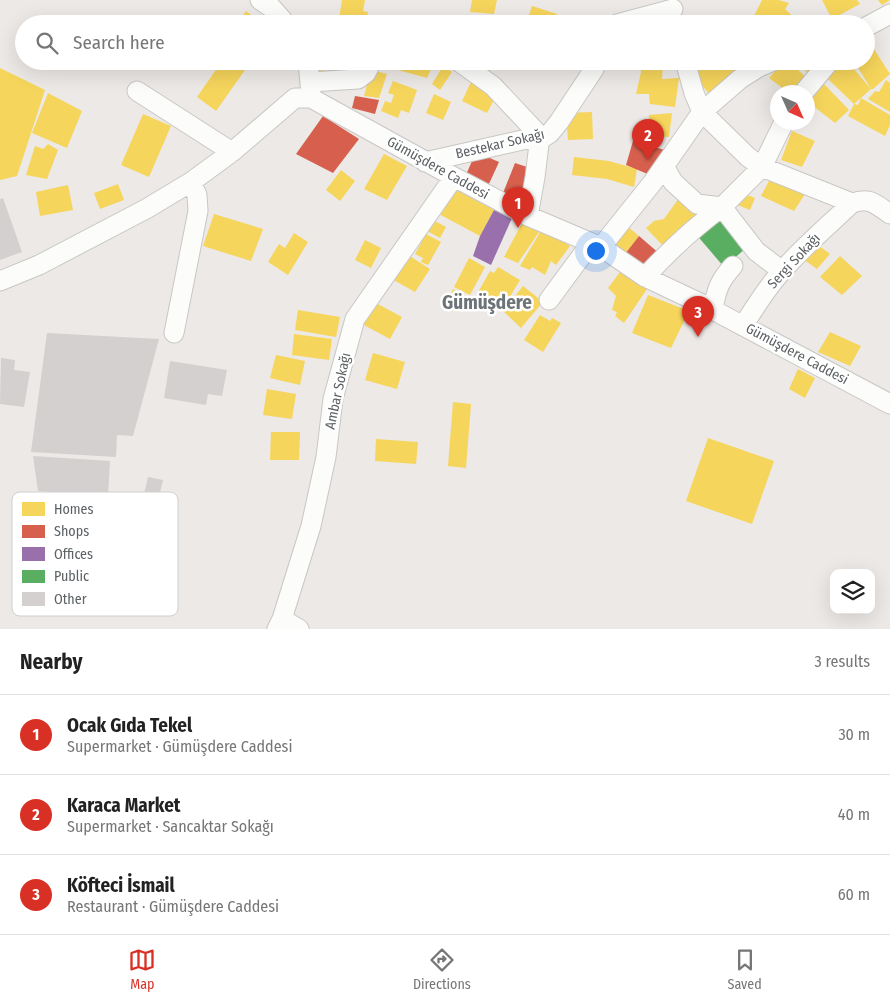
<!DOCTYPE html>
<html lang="en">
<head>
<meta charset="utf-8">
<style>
	body { margin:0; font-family:"Fira Sans Condensed",sans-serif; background:#f6f6f6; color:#222 }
	.controls { position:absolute; right:15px; bottom:15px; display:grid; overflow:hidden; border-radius:10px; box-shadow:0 5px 20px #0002 }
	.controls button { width:45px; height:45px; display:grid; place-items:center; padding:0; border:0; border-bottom:1px solid #e0e0e0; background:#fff; color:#222; font:25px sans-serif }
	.compass { position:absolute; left:770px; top:85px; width:45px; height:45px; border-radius:50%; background:#fff; box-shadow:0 5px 20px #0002; rotate:135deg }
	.you { position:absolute; left:595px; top:250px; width:18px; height:18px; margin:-12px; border:4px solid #fff; border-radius:50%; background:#1a73e8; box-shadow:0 0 0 8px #1a73e833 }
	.badge { display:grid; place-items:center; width:32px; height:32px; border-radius:50%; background:#d93025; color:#fff; font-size:16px; font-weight:700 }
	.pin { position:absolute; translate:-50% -41px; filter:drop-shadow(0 1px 2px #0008) }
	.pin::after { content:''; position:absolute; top:26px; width:18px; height:15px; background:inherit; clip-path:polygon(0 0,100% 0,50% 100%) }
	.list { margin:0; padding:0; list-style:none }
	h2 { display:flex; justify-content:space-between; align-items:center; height:65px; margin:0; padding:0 20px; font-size:21px }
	h2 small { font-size:16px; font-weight:400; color:#767676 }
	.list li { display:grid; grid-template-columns:32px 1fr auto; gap:15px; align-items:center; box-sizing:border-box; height:80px; padding:0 20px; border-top:1px solid #e0e0e0 }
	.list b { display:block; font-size:19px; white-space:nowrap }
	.list p { margin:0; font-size:16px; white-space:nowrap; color:#767676 }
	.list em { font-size:16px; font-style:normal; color:#767676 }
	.icon { flex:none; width:28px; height:28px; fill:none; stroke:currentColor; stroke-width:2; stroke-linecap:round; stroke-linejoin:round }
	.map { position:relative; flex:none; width:890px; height:629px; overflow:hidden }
	.search { position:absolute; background:#fff; box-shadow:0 5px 20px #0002; left:15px; right:15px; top:15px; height:55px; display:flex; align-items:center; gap:12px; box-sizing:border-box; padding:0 18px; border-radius:28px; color:#767676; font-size:19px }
	.sheet { height:305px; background:#fff }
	nav { display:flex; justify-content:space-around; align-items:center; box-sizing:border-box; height:70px; border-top:1px solid #e0e0e0; background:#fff; font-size:14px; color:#767676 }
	nav a { display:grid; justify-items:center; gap:2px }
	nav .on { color:#d93025 }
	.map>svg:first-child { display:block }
	.homes { fill:#f6d55c }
	.shops { fill:#d6604d }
	.offices { fill:#9970ab }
	.public { fill:#5aae61 }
	.building { fill:#d3d0cf }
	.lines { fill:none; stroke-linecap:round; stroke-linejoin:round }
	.minor-casing { stroke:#c8c7c6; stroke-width:21 }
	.minor { stroke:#fcfcfb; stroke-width:19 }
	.labels { text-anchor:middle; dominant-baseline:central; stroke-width:5; stroke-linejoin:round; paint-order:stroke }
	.street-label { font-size:14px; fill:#5c6164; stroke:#fff }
	.district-label { font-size:19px; font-weight:bold; fill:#6d7376; stroke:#fff }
	.key { fill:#fff; stroke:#ced0d0; stroke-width:1 }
	.key-label { font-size:14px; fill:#5c6164 }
</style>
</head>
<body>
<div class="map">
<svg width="890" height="629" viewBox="0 0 890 629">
	<rect width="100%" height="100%" fill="#ece9e6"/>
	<path class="homes" d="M342,0H365L363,11L368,12L366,23L339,19Z
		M472,0H497L494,14L470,12Z
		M762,0H779L789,3L785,9L801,24H753L751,22Z
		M822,0H857L860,4L832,19Z
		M878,0H890L882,5Z
		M532,6L557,14L552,24H537L527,21Z
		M246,11L259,21L257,24H236Z
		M872,46L890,74L873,89H871L854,104L826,77L842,61H847L871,89L855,63L857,61H866V52Z
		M222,61H234L245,70L216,111L197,97Z
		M238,61H253L247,68Z
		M275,61H289L278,67Z
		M318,61H343L344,68L319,71Z
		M348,61H369L368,67L348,63Z
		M401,61H435L427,78L398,70Z
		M474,61H494L487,78Z
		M639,61L663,63L662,79L679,78L675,107L650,104L649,94H636L641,72Z
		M696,61H727L738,71L712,97L699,82Z
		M731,61H746L739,68Z
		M784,61H788L807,78L792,92H788L769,78Z
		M794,61H822L808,73Z
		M443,66L452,72L440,90L432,84Z
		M0,68L45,90L17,176L0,180Z
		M371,70L387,74L379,98L364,96Z
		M473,78L498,92L487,113L462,101Z
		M886,80L890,83V112L868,99L875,91L879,92Z
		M393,81L417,90L409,113L401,110L398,118L381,111L385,101L391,103L394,95L388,93Z
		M823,83L849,110L835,123L808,102Z
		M48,93L82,111L67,148L32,133Z
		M434,94L451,102L443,120L426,113Z
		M861,98L890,115V125L885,136L848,116L854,104L858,105Z
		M592,112L593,139L568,140L566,113Z
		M672,113L669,137L648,136L649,115Z
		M143,114L171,126L149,177L121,165Z
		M792,131L815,141L802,167L781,160Z
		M48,144L58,150L47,179L26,175L35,146L43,149Z
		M384,154L407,166L387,200L364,189Z
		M574,157L609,161L637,169L634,187L607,179L572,175Z
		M341,170L355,181L340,201L326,190Z
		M770,179L805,194L794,211L761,196Z
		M118,184L124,200L100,209L94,193Z
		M68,185L73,210L40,216L36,192Z
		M451,187L494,210L480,236L437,213Z
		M740,192L755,198L750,210L735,204Z
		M679,198L698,215L667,250L646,228L654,221L664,219Z
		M214,214L263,229L251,261L203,246Z
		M433,220L446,227L440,238L427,231Z
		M522,223L539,232L518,263L504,257Z
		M626,225L639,236L625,254L610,244Z
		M542,229L570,246L556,265L551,261L545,275L532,267L530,270L520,266Z
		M294,233L308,242L288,275L268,262L279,244L285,248Z
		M426,234L441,242L428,265L421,262L423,258L415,254Z
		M365,240L381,248L371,268L355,260Z
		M814,242L830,254L817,269L800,257Z
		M405,253L430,269L415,292L390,278Z
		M840,256L862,276L842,295L820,277Z
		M469,258L485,267L470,295L454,287Z
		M498,267L520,280L505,305L497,300L494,305L477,294L490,271L494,273Z
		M620,272L647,289L624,323L615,316L617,312L612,310L616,296L608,288Z
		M523,286L543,302L521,328L503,311Z
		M453,289L466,296L457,312L444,305Z
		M648,295L689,311L671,348L632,333Z
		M374,302L402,317L390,339L362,324Z
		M298,310L340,317L336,337L295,330Z
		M540,315L550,321L552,318L561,323L543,352L524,340Z
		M830,332L861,346L850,366L818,352Z
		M294,334L332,339L329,360L292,355Z
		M373,353L405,362L397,389L365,380Z
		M276,355L305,361L300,385L270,378Z
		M798,369L815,378L805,398L789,389Z
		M267,389L296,394L292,419L263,415Z
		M453,402L471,404L466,468L448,466Z
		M271,432H300L299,460H270Z
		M708,438L774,461L752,524L686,501Z
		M376,439L418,442L416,464L375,461Z"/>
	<path class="shops" d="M355,96L379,100L375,114L352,108Z
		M323,116L359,139L333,173L296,154Z
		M633,141L665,150L650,175L626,165Z
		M476,152L499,162L488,186L465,177Z
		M515,163L530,168L524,205L501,198Z
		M639,236L661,255L647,272L625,254Z"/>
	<path class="offices" d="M494,210L512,218L491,265L473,256L480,236Z"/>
	<path class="public" d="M716,216L745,249L724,267L695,233Z"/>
	<path class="building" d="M3,198L22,252L0,260V199Z
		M47,333L159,339L133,436L117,435L116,457L31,452Z
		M1,358L15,360L14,370L30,372L24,407L0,404Z
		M170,361L227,370L222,396L208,394L206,405L164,398Z
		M33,456L110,461L108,496L38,491Z
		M148,477L163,480L146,552L131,548Z"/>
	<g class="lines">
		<g class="minor-casing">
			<path id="minor" d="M260,0L272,8L286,24
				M617,24L673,9
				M866,27L890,14
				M308,61L311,95
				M458,61L493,86L540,136L535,177L528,216
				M685,61L694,93L702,112L748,157L762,167L852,203C871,197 875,204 890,214
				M310,82L358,79L366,73L372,61
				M137,91L232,152
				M804,92L830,61
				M425,162L540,136L544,137L550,133L559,122L594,69L597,61
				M664,166L673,182L697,204L722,207L762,167L784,122
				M601,247L653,182L702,112L740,79L759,67L773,61
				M645,277C669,251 693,228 722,207L756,251L782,271
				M0,281L39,265L146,209L191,182L232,152L295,98H311L454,177L528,216L601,247L645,277L700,303L890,404
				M549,300L591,243
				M713,310C716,290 720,280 733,266
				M743,326C755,307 767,287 783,270C804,246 829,225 852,203
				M174,333L198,211L197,195L191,182
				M282,619L299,629
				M277,629L282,619L311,526L326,457L333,399L355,319L454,177"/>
		</g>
		<use href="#minor" class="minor"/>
	</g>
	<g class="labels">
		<g class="street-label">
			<text transform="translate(500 144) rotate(-13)">Bestekar Sokağı</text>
			<text transform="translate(438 168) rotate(29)">Gümüşdere Caddesi</text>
			<text transform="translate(794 261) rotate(-47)">Sergi Sokağı</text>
			<text transform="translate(797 354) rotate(28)">Gümüşdere Caddesi</text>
			<text transform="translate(338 391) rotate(-78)">Ambar Sokağı</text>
		</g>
		<g class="district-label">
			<text x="487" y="302">Gümüşdere</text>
		</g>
	</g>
	<rect x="12" y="492" width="166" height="124" rx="8" class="key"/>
	<rect x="22" y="502" width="23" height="14" fill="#f6d55c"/>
	<rect x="22" y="525" width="23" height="13" fill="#d6604d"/>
	<rect x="22" y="547" width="23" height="14" fill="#9970ab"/>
	<rect x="22" y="570" width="23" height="13" fill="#5aae61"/>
	<rect x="22" y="592" width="23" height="14" fill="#d3d0cf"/>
	<g class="key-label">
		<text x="54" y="514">Homes</text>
		<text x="54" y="536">Shops</text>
		<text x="54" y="559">Offices</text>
		<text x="54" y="581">Public</text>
		<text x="54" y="604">Other</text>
	</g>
</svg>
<div class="controls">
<button><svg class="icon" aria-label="layers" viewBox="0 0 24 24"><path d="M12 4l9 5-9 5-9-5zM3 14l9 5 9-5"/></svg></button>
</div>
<svg class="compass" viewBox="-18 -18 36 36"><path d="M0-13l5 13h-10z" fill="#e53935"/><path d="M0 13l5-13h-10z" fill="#767676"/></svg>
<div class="you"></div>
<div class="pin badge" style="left:518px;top:228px">1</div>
<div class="pin badge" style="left:648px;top:160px">2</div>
<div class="pin badge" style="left:698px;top:337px">3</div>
<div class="search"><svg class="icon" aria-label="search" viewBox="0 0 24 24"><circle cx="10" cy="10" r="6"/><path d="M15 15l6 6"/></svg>Search here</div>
</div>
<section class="sheet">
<h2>Nearby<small>3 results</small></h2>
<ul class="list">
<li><span class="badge">1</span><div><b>Ocak Gıda Tekel</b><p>Supermarket · Gümüşdere Caddesi</p></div><em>30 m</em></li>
<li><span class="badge">2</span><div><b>Karaca Market</b><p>Supermarket · Sancaktar Sokağı</p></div><em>40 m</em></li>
<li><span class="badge">3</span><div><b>Köfteci İsmail</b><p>Restaurant · Gümüşdere Caddesi</p></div><em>60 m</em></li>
</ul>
</section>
<nav>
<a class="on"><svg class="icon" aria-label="map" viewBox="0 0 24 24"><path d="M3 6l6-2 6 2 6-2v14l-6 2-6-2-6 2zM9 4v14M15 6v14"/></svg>Map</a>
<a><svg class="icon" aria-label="directions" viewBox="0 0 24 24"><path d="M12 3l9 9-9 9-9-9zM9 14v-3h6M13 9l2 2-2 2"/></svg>Directions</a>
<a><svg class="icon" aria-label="saved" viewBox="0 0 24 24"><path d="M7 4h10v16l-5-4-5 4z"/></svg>Saved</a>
</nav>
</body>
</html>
